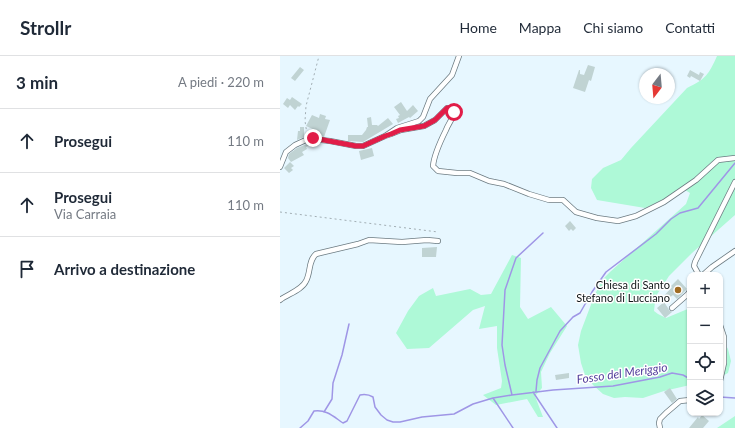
<!DOCTYPE html>
<html lang="it">
<head>
<meta charset="utf-8">
<style>
	body { margin:0; font-family:Lato,sans-serif; background:#f2f2f3; color:#1f2937 }
	.controls { position:absolute; right:12px; bottom:12px; display:grid; overflow:hidden; border-radius:8px; box-shadow:0 1px 3px #0004 }
	.controls button { width:36px; height:36px; display:grid; place-items:center; padding:0; border:0; border-bottom:1px solid #e0e1e3; background:#fff; color:#1f2937; font:20px sans-serif }
	.compass { position:absolute; left:359px; top:12px; width:36px; height:36px; border-radius:50%; background:#fff; box-shadow:0 1px 3px #0004; rotate:196deg }
	.stop { position:absolute; width:12px; height:12px; margin:-9px; border:3px solid #e11d48; border-radius:50%; background:#fff }
	.stop.end { background:#e11d48; border-color:#fff; box-shadow:0 1px 4px #0008 }
	.list { margin:0; padding:0; list-style:none }
	h2 { display:flex; justify-content:space-between; align-items:center; height:52px; margin:0; padding:0 16px; font-size:17px }
	h2 small { font-size:13px; font-weight:400; color:#747a83 }
	.list li { display:grid; grid-template-columns:26px 1fr auto; gap:12px; align-items:center; box-sizing:border-box; height:64px; padding:0 16px; border-top:1px solid #e0e1e3 }
	.list b { display:block; font-size:15px; white-space:nowrap }
	.list p { margin:0; font-size:13px; white-space:nowrap; color:#747a83 }
	.list em { font-size:13px; font-style:normal; color:#747a83 }
	.icon { flex:none; width:22px; height:22px; fill:none; stroke:currentColor; stroke-width:2; stroke-linecap:round; stroke-linejoin:round }
	.map { position:relative; flex:none; width:455px; height:372px; overflow:hidden }
	header { display:flex; align-items:center; gap:24px; box-sizing:border-box; height:56px; padding:0 20px; background:#fff; border-bottom:1px solid #e0e1e3 }
	header strong { font-size:19px }
	nav { display:flex; gap:22px; margin-inline-start:auto; font-size:14px }
	main { display:flex }
	aside { flex:1; background:#fff }
	.map>svg:first-child { display:block }
	.green { fill:#aef9d7 }
	.lines { fill:none; stroke-linecap:round; stroke-linejoin:round }
	.stream { stroke:#9f96e6; stroke-width:1.5 }
	.building { fill:#c0d3d3 }
	.minor-casing { stroke:#6c7b82; stroke-width:6 }
	.path { stroke:#a2aeb4; stroke-width:1; stroke-dasharray:2 3; stroke-linecap:butt }
	.minor { stroke:#fff; stroke-width:4.5 }
	.route { stroke:#e11d48; stroke-width:5 }
	.poi-dot { fill:#a06c23; stroke:#fff; stroke-width:1.5 }
	.labels { text-anchor:middle; dominant-baseline:central; stroke-width:3; stroke-linejoin:round; paint-order:stroke }
	.poi-label { font-size:11px; fill:#101618; stroke:#fff; text-anchor:end }
	.water-label { font-size:12px; font-style:italic; fill:#523e9b; stroke:#fff }
</style>
</head>
<body>
<header>
<strong>Strollr</strong>
<nav><a>Home</a><a>Mappa</a><a>Chi siamo</a><a>Contatti</a></nav>
</header>
<main>
<aside>
<h2>3 min<small>A piedi · 220 m</small></h2>
<ul class="list">
<li><svg class="icon" aria-label="ahead" viewBox="0 0 24 24"><path d="M12 20V5M6 11l6-6 6 6"/></svg><div><b>Prosegui</b></div><em>110 m</em></li>
<li><svg class="icon" aria-label="ahead" viewBox="0 0 24 24"><path d="M12 20V5M6 11l6-6 6 6"/></svg><div><b>Prosegui</b><p>Via Carraia</p></div><em>110 m</em></li>
<li><svg class="icon" aria-label="arrive" viewBox="0 0 24 24"><path d="M6 21V4h12l-3 4 3 4H6"/></svg><div><b>Arrivo a destinazione</b></div></li>
</ul>
</aside>
<div class="map">
<svg width="455" height="372" viewBox="0 0 455 372">
	<rect width="100%" height="100%" fill="#e7f7ff"/>
	<path class="green" d="M437,0H455V159L412,197L389,220L376,240L375,246L374,255L378,258L386,262L410,252V329L384,335L363,342L345,341L334,342L323,338L313,329L305,319L301,307L298,289L301,275L315,238L323,223L330,216L406,148L410,137L405,134L365,152L317,144L311,132L312,123L323,112L341,104L351,92L407,32C426,23 429,18 437,0Z
		M232,199L241,202L240,251L248,263L271,251L287,270L270,297L261,316L262,332L255,340L263,361H258L247,343L216,349L203,339L221,332L222,325L217,292V270L199,273L205,250L193,254L149,292L127,293L116,277L128,255L139,240L153,232L156,240L190,233L201,239L211,238Z
		M440,279L448,293L451,305L448,317L440,321Z
		M455,360V372H437Z"/>
	<g class="lines">
		<path class="stream" d="M256,335L257,324L260,312L280,275L293,261L300,257L312,236L326,216L376,178L391,163L400,157L418,152L455,107
			M253,336L277,372
			M232,339L225,309L222,289L225,234L236,202L263,177
			M440,341L455,342
			M213,342L233,372
			M44,356L52,343L53,327L62,299L69,268
			M20,372L28,365L34,355C46,353 54,361 63,367L67,365L80,339C85,338 88,338 93,341L95,351L101,359L107,364L113,366H120L142,361L174,358L193,348L213,342L232,339L273,334L333,330L380,321L392,317L403,319L410,323"/>
	</g>
	<path class="building" d="M308,9L315,11L311,25L309,24L305,36L293,32L299,14H300V18L304,19Z
		M20,11L24,14L15,25L11,22Z
		M410,14L419,19L420,16L424,18L420,25L411,20L410,22L407,20Z
		M12,41L22,48L19,51L18,50L15,54L10,49L8,52L3,48L7,42L10,44Z
		M121,46L127,55L133,49L138,55L130,62L129,61L118,67L116,63L119,62L118,60L120,59L114,51Z
		M40,58L46,60L45,63L50,64L44,81L34,79L32,78L35,74L26,70L32,59L39,62Z
		M91,61L92,69H97L98,70L108,62L113,68L83,86L68,85V79H82L86,74L87,71H88L87,62Z
		M20,71H24V81L17,84L18,75H20Z
		M27,88L28,90L26,91L27,93L22,96L24,99L11,106L8,102L9,98L17,92Z
		M92,92L94,100L81,104L79,95Z
		M10,106L14,110L11,112L13,114L9,117L4,112Z
		M290,165L296,172L293,175L291,173L289,175L285,170Z
		M157,191L156,201H142V192Z
		M398,223L407,233L397,243L393,239L385,245L382,242L392,231L391,230Z
		M384,246L388,252L389,254L392,256L385,262L377,252Z
		M289,317V322L276,324L275,319Z
		M390,332L397,343L392,347L384,336Z
		M422,359L429,365L423,372H409L418,361L419,363Z"/>
	<g class="lines">
		<g class="minor-casing">
			<path id="minor" d="M105,80L111,78L121,74L144,70L155,64L167,52L172,53L174,56C173,63 168,68 166,74C161,84 154,99 153,110L158,115L177,117H190L209,125L224,128L249,138L269,144H283L296,156L317,162L338,165L356,160L384,146L416,124L438,104L455,102
				M0,111L6,96L15,89L28,83H33L50,85L76,90H83L105,80L117,72L139,65L143,61L150,43L172,19L179,0
				M419,219L414,210L415,206L455,126
				M423,219L432,211L455,195
				M0,244C8,238 22,234 26,225C31,216 28,205 36,198L78,188L89,184L122,186L147,184L158,185
				M392,252L408,238L410,235
				M440,269L444,281V307L440,325
				M380,372L379,367L380,363L386,357L400,345L410,344"/>
		</g>
		<path class="path" d="M27,78L25,65L26,50L39,0
			M0,156L158,176"/>
		<use href="#minor" class="minor"/>
	</g>
	<g class="lines">
		<path class="route" d="M33,82L76,90H83L105,80L111,78L120,74L144,70L155,64L167,52H172L174,56"/>
	</g>
	<circle class="poi-dot" cx="398" cy="234" r="4"/>
	<g class="labels">
		<g class="poi-label">
			<text x="390" y="228">Chiesa di Santo<tspan x="390" dy="13">Stefano di Lucciano</tspan></text>
		</g>
		<g class="water-label">
			<text transform="translate(342 317) rotate(-8)">Fosso del Meriggio</text>
		</g>
	</g>
</svg>
<div class="controls">
<button>+</button>
<button>−</button>
<button><svg class="icon" aria-label="locate" viewBox="0 0 24 24"><circle cx="12" cy="12" r="6"/><path d="M12 2v4M12 18v4M2 12h4M18 12h4"/></svg></button>
<button><svg class="icon" aria-label="layers" viewBox="0 0 24 24"><path d="M12 4l9 5-9 5-9-5zM3 14l9 5 9-5"/></svg></button>
</div>
<svg class="compass" viewBox="-18 -18 36 36"><path d="M0-13l5 13h-10z" fill="#e53935"/><path d="M0 13l5-13h-10z" fill="#747a83"/></svg>
<div class="stop" style="left:174px;top:56px"></div>
<div class="stop end" style="left:33px;top:82px"></div>
</div>
</main>
</body>
</html>
